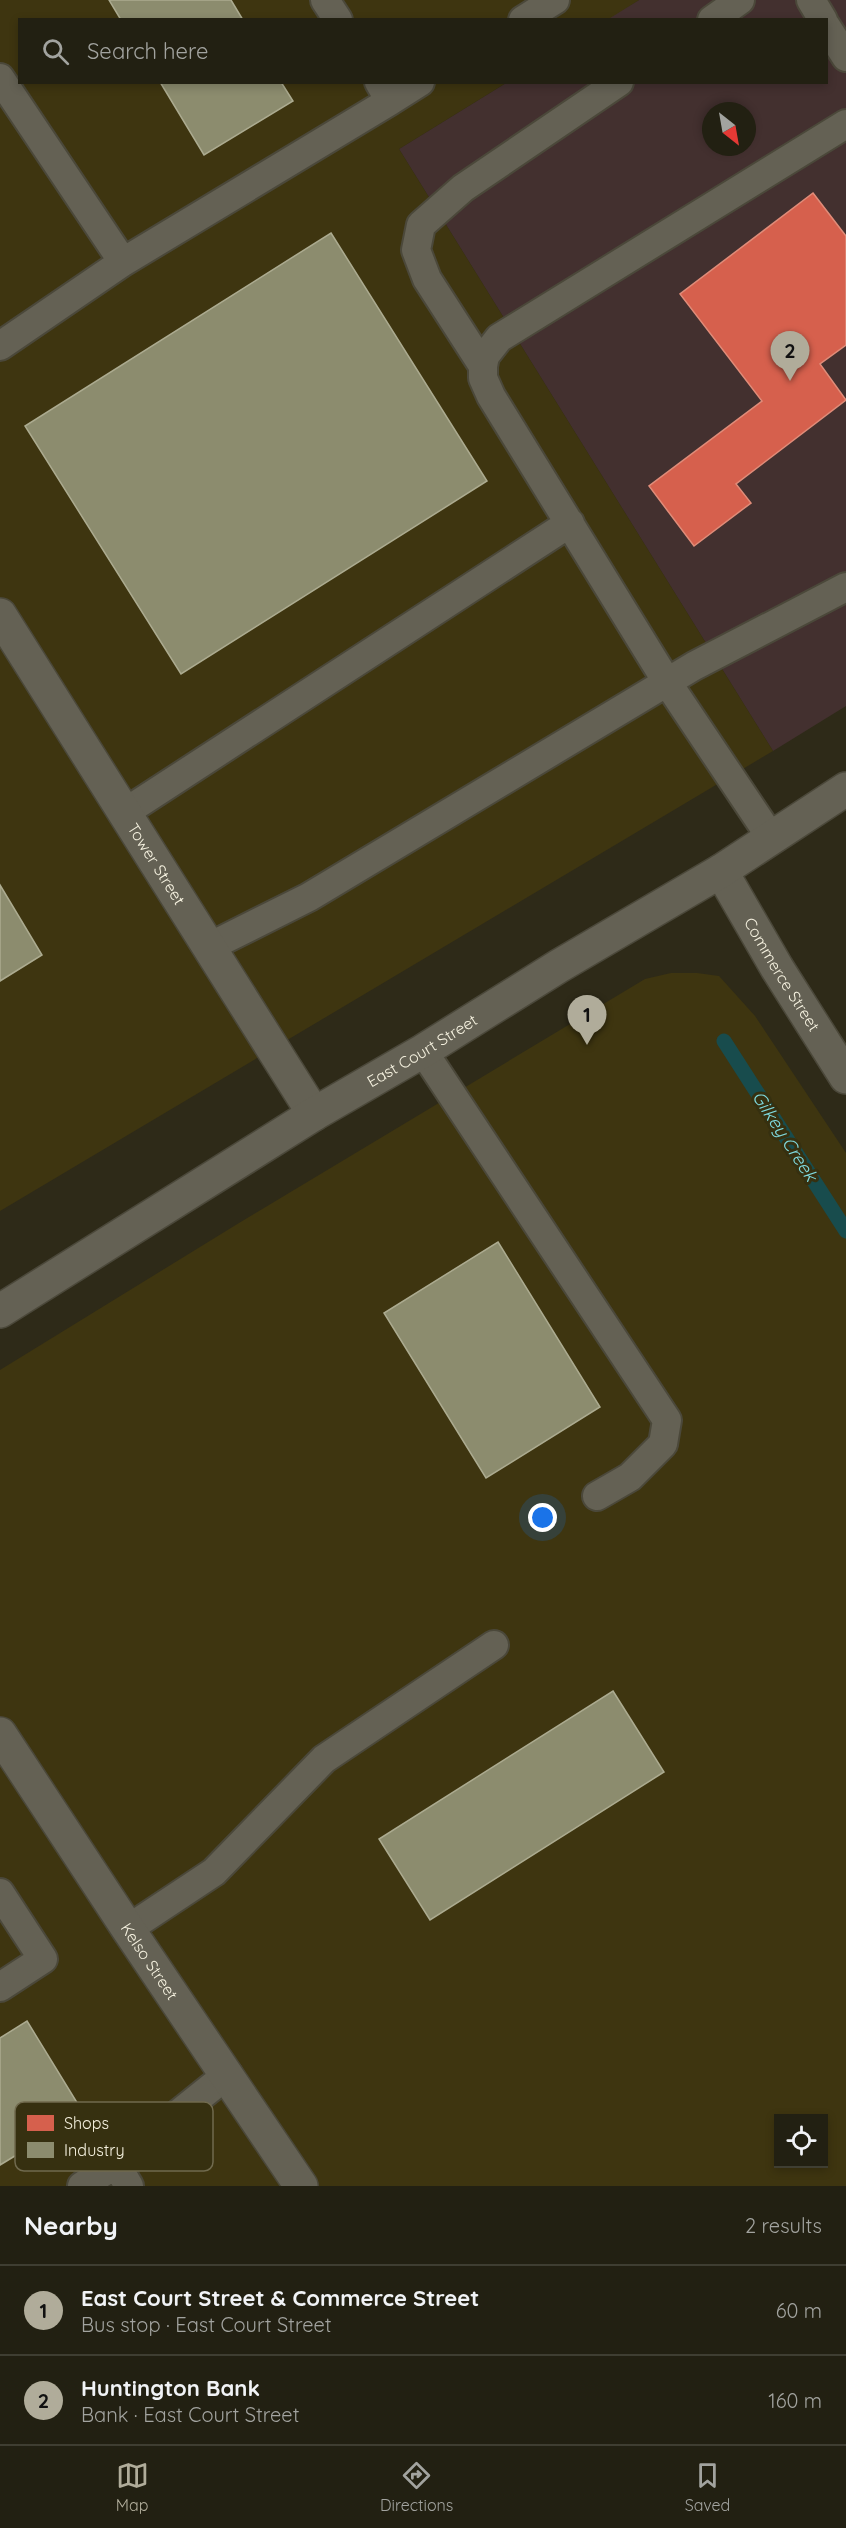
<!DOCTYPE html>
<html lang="en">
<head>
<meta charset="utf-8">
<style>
	body { margin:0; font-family:Quicksand,sans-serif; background:#2e2d20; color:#f1f3f6 }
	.controls { position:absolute; right:18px; bottom:18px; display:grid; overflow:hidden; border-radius:0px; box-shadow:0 3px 9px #0003 }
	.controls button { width:54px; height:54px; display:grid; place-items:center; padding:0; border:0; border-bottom:2px solid #3f3e32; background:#222012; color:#f1f3f6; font:30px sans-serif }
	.compass { position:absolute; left:702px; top:102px; width:54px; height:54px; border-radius:50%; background:#222012; box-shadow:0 3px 9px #0003; rotate:149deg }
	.you { position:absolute; left:543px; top:1518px; width:21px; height:21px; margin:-15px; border:4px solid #fff; border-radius:50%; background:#1a73e8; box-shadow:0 0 0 9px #1a73e833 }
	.badge { display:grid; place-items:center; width:39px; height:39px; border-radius:50%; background:#b0ac9a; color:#111; font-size:20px; font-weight:700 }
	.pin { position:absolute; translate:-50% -50px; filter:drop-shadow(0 2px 3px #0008) }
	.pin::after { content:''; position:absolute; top:32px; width:21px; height:18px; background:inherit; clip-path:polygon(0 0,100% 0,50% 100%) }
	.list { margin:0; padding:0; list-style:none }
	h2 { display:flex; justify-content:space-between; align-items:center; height:78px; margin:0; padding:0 24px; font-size:26px }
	h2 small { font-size:20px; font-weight:400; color:#a2a39f }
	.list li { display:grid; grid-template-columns:39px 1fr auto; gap:18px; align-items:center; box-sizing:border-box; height:90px; padding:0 24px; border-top:2px solid #3f3e32 }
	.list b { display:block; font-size:22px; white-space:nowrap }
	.list p { margin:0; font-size:20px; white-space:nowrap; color:#a2a39f }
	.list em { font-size:20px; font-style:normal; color:#a2a39f }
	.icon { flex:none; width:33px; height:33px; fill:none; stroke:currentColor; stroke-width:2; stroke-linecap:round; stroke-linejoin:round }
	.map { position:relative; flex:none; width:846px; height:2186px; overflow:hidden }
	.search { position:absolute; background:#222012; box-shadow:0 3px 9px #0003; left:18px; right:18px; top:18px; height:66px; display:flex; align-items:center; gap:15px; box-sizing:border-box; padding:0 21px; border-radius:0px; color:#a2a39f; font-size:22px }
	.sheet { height:258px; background:#222012 }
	nav { display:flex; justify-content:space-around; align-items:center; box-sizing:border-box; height:84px; border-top:2px solid #3f3e32; background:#222012; font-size:16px; color:#a2a39f }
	nav a { display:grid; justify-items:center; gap:3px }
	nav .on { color:#b0ac9a }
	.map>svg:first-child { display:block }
	.commercial { fill:#43302f; fill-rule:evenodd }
	.built { fill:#3e3510; fill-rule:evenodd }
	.shops { fill:#d6604d; stroke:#e08c79; stroke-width:1.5 }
	.industry { fill:#8c8c6e; stroke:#acab90; stroke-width:1.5 }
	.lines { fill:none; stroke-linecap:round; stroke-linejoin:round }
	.stream { stroke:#184c4d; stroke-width:15 }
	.lane-casing { stroke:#4b483a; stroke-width:32 }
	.street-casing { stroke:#4b483a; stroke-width:36 }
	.secondary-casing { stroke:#4b483a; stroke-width:36 }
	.lane { stroke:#646154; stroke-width:28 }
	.street { stroke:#646154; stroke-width:33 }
	.secondary { stroke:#646154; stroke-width:33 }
	.labels { text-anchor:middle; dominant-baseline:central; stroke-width:6; stroke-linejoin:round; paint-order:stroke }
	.street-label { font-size:16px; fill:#f6f2e0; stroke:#363010 }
	.water-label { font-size:18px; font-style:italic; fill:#7fdadf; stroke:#363010 }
	.key { fill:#363010; stroke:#706a4e; stroke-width:1.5 }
	.key-label { font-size:16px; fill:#f6f2e0 }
</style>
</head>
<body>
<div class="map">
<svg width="846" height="2186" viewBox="0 0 846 2186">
	<rect width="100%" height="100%" fill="#2e2a18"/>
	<path class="commercial" d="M639,0H846V706L773,751L399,149L506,83L826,82V20L607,19ZM711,111H747V147H711Z"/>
	<path class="built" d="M0,0H639L607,20H20V82L506,83L399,149L773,751L0,1211Z
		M671,973H697L719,976L755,1016L846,1153V2186H0V1370L239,1223L645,979ZM778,2118H824V2164H778Z"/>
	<path class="shops" d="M813,193L846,236V345L820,364L846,400L736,484L751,503L694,546L649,486L762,401L680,294Z"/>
	<path class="industry" d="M109,0H231L243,20H121Z
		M160,82H281L293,101L204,155Z
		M331,233L487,481L181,674L25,426Z
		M0,885L42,955L0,981Z
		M498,1242L600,1407L486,1478L384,1313Z
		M613,1691L664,1772L430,1920L379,1839Z
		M27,2021L84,2114L0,2165V2038Z"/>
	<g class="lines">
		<path class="stream" d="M724,1041L846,1231"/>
		<g class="lane-casing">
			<path id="lane" d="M325,0L338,20
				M811,0L823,20
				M523,20L555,0
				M712,20L740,0
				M826,26L846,57
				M0,78L123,262
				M379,82L390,101L420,82
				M0,346L123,262L390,101
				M483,366L427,279L416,250L421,225L463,188L619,82
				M124,813L570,523
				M772,839L667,682L491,396L483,378V366L485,356L499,338L846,124
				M209,947L309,897L694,666L846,587
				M423,1051L667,1420L663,1444L630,1477L597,1496
				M0,1893L43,1959L0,1987
				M128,1929L214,1872L324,1759L494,1645
				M82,2186L116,2164
				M129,2186L116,2164L228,2074"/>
		</g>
		<g class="street-casing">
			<g id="street">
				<path id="s1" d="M0,615L314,1114"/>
				<path id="s2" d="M721,871L777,968L846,1077"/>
				<path id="s3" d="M0,1734L128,1929L301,2186"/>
			</g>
		</g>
		<g class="secondary-casing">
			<g id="secondary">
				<path id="s4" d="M0,1311L314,1114L423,1051L559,966L721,871L846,789"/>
			</g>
		</g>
		<use href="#lane" class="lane"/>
		<use href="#street" class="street"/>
		<use href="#secondary" class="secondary"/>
	</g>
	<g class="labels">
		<g class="street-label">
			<text stroke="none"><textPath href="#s1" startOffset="294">Tower Street</textPath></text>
			<text stroke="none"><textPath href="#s2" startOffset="120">Commerce Street</textPath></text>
			<text stroke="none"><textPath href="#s4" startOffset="496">East Court Street</textPath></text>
			<text stroke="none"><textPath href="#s3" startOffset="272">Kelso Street</textPath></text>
		</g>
		<g class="water-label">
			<text transform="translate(785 1136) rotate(57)">Gilkey Creek</text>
		</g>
	</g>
	<rect x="15" y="2102" width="198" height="69" rx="9" class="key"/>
	<rect x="27" y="2115" width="27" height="16" fill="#d6604d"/>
	<rect x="27" y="2142" width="27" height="16" fill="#8c8c6e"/>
	<g class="key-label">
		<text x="64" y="2129">Shops</text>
		<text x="64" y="2156">Industry</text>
	</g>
</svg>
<div class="controls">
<button><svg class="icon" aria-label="locate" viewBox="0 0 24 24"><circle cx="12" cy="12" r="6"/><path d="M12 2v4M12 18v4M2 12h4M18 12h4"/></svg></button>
</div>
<svg class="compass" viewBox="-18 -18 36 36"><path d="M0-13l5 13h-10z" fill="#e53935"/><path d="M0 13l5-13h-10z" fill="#a2a39f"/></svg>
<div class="you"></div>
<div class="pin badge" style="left:587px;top:1045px">1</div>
<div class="pin badge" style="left:790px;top:381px">2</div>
<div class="search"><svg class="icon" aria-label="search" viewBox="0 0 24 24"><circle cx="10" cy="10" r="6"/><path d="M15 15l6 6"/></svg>Search here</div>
</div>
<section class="sheet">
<h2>Nearby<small>2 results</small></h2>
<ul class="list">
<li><span class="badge">1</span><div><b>East Court Street &amp; Commerce Street</b><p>Bus stop · East Court Street</p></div><em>60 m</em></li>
<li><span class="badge">2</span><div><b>Huntington Bank</b><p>Bank · East Court Street</p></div><em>160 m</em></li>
</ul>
</section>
<nav>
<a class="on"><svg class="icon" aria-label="map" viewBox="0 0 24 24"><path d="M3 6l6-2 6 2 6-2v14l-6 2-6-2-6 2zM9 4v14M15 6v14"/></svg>Map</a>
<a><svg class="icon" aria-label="directions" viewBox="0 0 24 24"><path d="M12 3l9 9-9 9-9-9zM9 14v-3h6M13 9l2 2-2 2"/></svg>Directions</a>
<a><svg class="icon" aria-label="saved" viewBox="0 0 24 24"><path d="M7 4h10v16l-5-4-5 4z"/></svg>Saved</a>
</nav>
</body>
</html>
